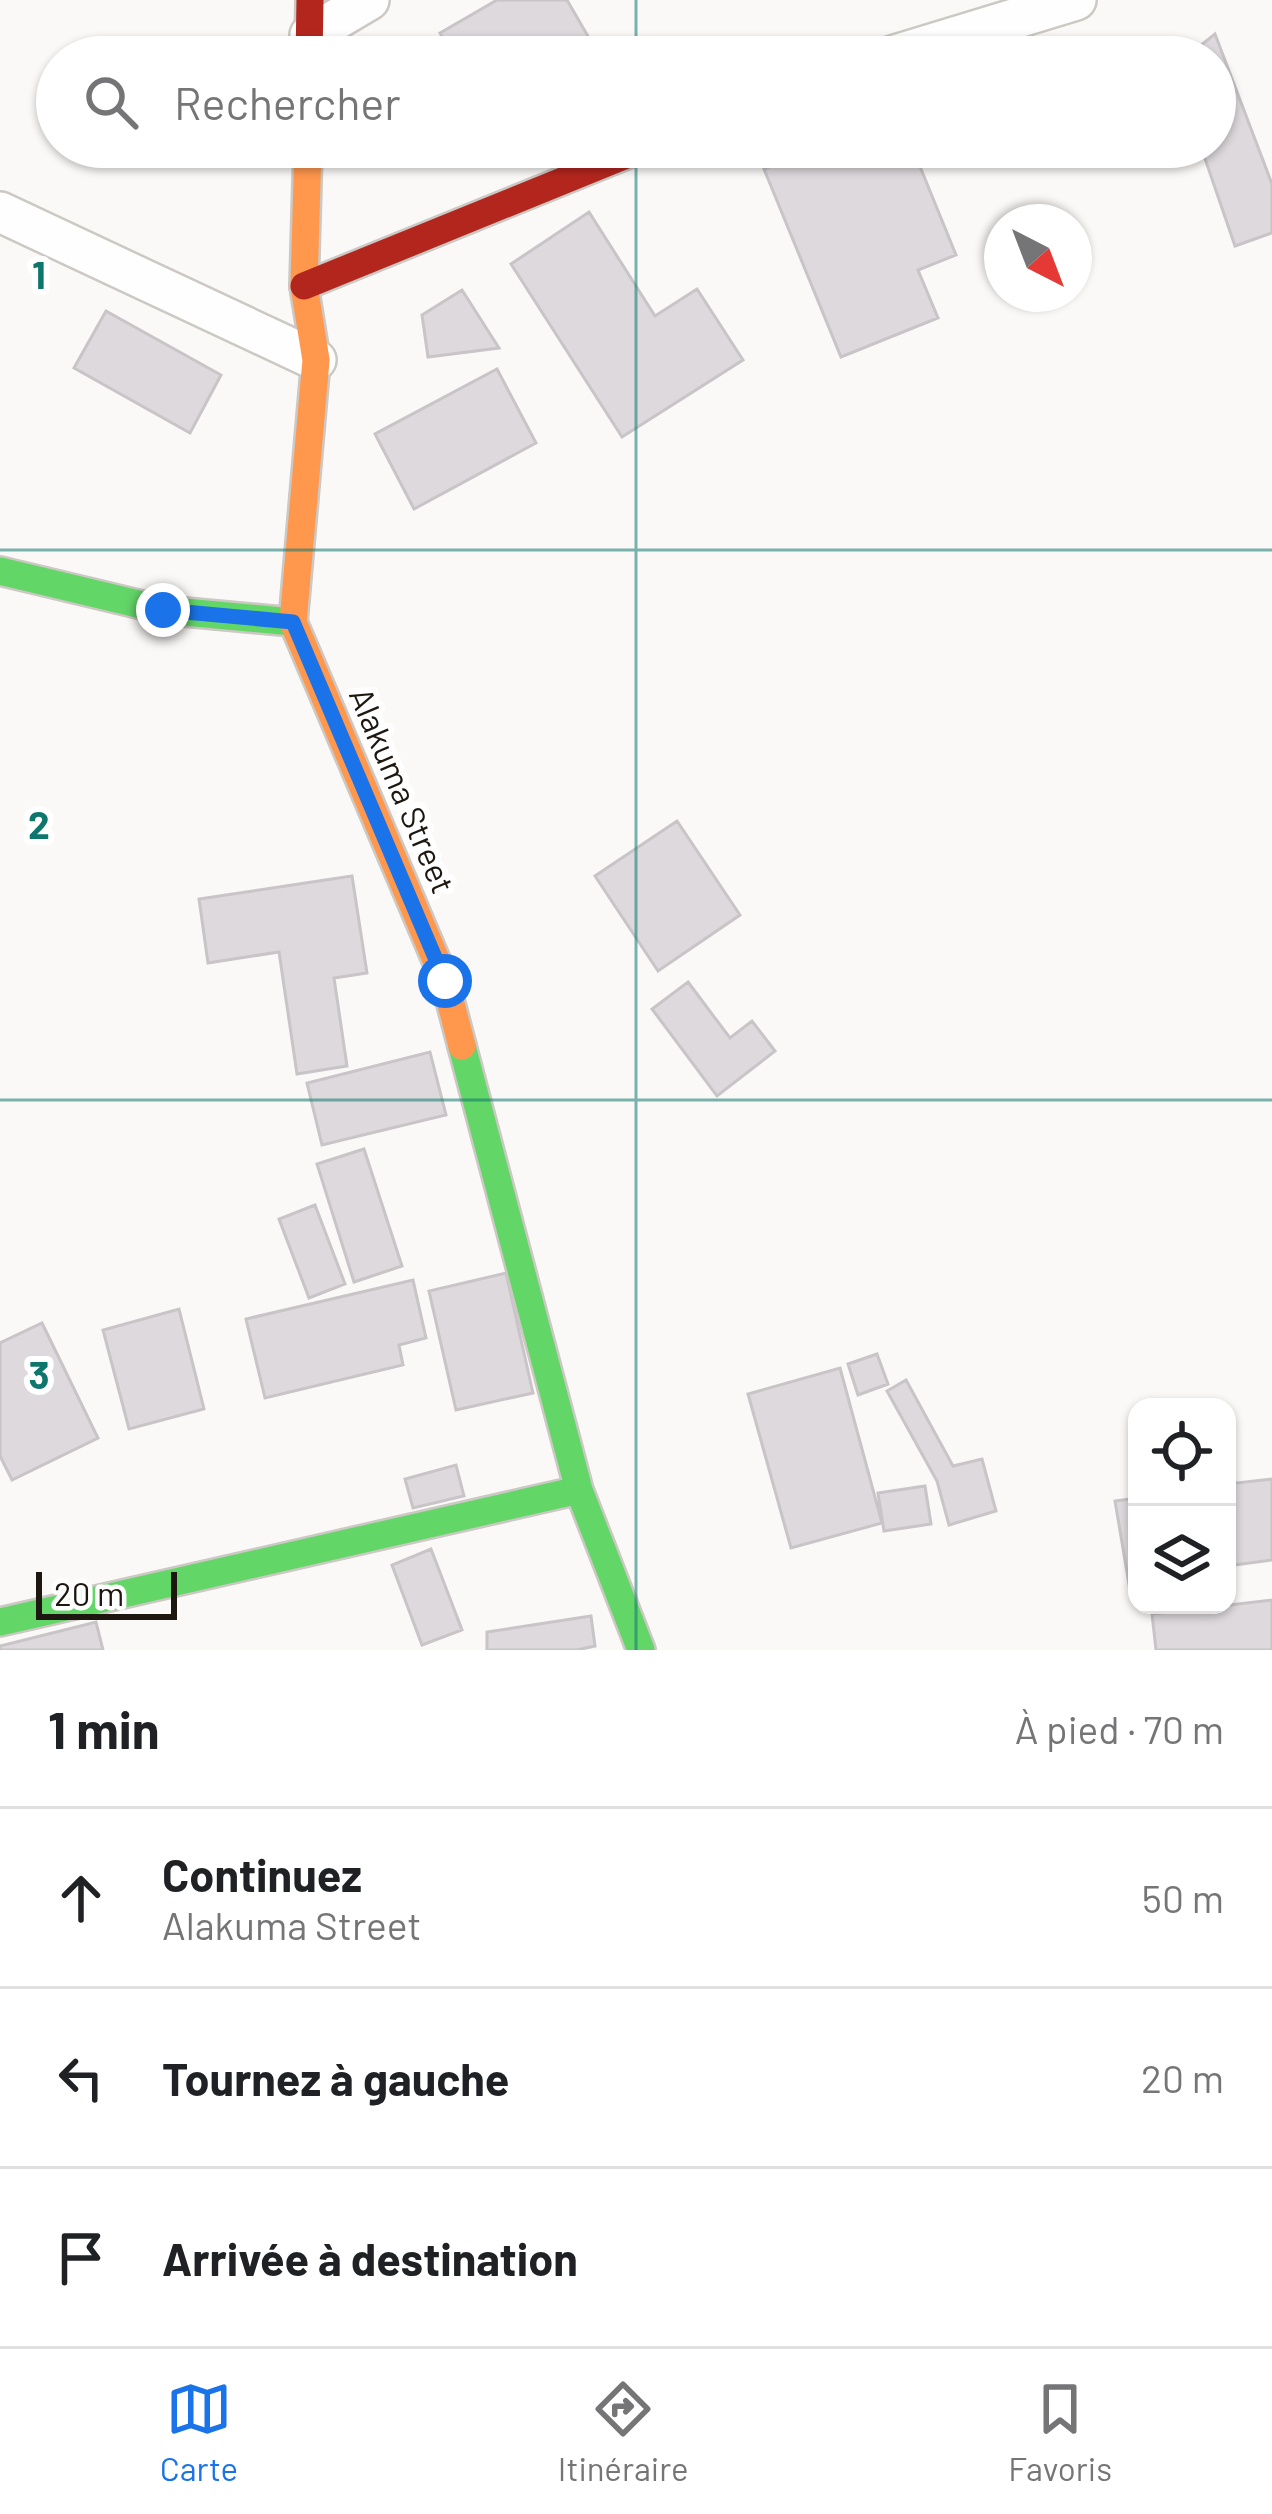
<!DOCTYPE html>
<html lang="fr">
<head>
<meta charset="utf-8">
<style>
	body { margin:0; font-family:Barlow,sans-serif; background:#f2f2f2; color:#202124 }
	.controls { position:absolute; right:36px; bottom:36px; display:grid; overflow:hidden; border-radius:24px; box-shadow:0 3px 9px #0004 }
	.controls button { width:108px; height:108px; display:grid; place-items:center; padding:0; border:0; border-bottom:3px solid #e0e0e0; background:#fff; color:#202124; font:60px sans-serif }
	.compass { position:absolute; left:984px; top:204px; width:108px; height:108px; border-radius:50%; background:#fff; box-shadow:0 3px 9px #0004; rotate:138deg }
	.scale { position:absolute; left:36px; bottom:30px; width:141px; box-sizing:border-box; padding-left:12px; border:6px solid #1d1710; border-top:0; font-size:33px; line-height:42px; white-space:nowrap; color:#1d1710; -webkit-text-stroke:9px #fff; paint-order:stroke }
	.stop { position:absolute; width:36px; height:36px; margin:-27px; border:9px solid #1a73e8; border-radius:50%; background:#fff }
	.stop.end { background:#1a73e8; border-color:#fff; box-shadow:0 3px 12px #0008 }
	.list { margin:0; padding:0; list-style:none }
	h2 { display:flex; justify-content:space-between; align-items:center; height:156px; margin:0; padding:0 48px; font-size:51px }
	h2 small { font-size:39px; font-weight:400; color:#757577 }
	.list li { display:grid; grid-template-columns:78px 1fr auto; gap:36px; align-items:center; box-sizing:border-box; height:180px; padding:0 48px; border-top:3px solid #e0e0e0 }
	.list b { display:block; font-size:45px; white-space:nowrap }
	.list p { margin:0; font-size:39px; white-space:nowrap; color:#757577 }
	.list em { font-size:39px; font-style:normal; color:#757577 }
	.icon { flex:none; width:66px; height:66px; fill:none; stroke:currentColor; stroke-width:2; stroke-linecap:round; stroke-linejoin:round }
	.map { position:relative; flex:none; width:1272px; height:1650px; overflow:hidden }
	.search { position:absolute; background:#fff; box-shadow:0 3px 9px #0004; left:36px; right:36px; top:36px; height:132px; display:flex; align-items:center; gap:30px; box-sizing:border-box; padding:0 42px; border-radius:66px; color:#757577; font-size:45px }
	.sheet { height:696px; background:#fff }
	nav { display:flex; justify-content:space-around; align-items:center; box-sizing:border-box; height:168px; border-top:3px solid #e0e0e0; background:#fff; font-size:33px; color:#757577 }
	nav a { display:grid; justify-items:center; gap:6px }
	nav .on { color:#1a73e8 }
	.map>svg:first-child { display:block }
	.building { fill:#ddd9dc; stroke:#c8c4c7; stroke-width:3 }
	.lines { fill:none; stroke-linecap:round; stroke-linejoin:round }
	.street-casing { stroke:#ccc8c3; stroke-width:44 }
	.fast-casing { stroke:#ccc8c3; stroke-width:32 }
	.slow-casing { stroke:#ccc8c3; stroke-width:32 }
	.jam-casing { stroke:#ccc8c3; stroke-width:32 }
	.street { stroke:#fefefe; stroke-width:39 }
	.fast { stroke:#63d668; stroke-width:27 }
	.slow { stroke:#ff974d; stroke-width:27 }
	.jam { stroke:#b3261e; stroke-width:27 }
	.route { stroke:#1a73e8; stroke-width:15 }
	.grid { fill:none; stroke:#0f766e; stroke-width:3; stroke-opacity:0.55 }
	.labels { text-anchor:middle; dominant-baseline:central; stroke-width:12; stroke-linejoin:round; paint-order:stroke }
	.street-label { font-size:33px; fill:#1d1710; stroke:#fff }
	.grid-label { font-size:39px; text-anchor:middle; font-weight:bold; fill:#0f766e; stroke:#fff; stroke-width:12; stroke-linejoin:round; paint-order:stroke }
</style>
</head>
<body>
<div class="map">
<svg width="1272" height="1650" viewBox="0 0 1272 1650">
	<rect width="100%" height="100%" fill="#fbf9f7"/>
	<path class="building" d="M497,0H567L600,57H454L440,33Z
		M1215,34L1272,184V233L1235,246L1201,147H1215V57H1186Z
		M816,147H912L956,255L918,270L938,318L841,357L764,169Z
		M589,212L655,316L697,289L743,360L622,437L511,264Z
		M462,290L499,348L428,357L422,315Z
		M106,311L221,375L190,433L74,368Z
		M497,369L536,443L414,509L375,434Z
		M677,821L740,915L658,971L595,876Z
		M352,876L367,973L334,978L347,1066L297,1074L279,952L208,963L199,899Z
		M688,982L730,1038L752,1021L775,1051L717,1096L652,1009Z
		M430,1052L446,1115L322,1145L307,1083Z
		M364,1149L402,1266L354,1282L317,1164Z
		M315,1205L345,1284L309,1298L279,1219Z
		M506,1273L533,1393L456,1410L429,1291Z
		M413,1280L426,1338L399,1345L403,1365L265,1398L246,1319Z
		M179,1309L204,1409L129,1429L103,1330Z
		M42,1323L98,1438L12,1480L0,1456V1343Z
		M877,1354L888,1384L858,1395L848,1364Z
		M840,1368L882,1523L791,1548L748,1394Z
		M906,1380L953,1466L982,1459L996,1511L949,1525L937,1481L887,1391Z
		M456,1465L464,1496L413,1508L405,1479Z
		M1272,1479V1560L1227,1566V1484Z
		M925,1486L931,1524L884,1531L878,1493Z
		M1137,1498V1595L1131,1596L1115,1501Z
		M431,1549L462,1630L422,1645L392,1565Z
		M1272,1600V1650H1156L1152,1614Z
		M591,1616L595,1646L577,1650H487V1632Z
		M96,1622L103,1650H0V1646Z"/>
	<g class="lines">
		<g class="street-casing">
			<path id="street" d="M310,35L369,0
				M889,57L1076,0
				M0,212L316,360"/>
		</g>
		<g class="fast-casing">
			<path id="fast" d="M0,571L163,610L293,622
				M462,1046L579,1490L641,1650
				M0,1622L579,1490"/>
		</g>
		<g class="slow-casing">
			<path id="slow" d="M308,147L304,286L316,360L293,622L445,981L462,1046"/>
		</g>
		<g class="jam-casing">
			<path id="jam" d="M309,57L310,0
				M304,286L646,147"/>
		</g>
		<use href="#street" class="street"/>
		<use href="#fast" class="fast"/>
		<use href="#slow" class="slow"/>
		<use href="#jam" class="jam"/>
	</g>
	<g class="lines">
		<path class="route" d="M163,610L293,622L445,981"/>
	</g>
	<path class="grid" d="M636,0V57M636,147V1650M0,550H1272M0,1100H1272"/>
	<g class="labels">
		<g class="street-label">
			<text transform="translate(403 790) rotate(67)">Alakuma Street</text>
		</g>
	</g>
	<g class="grid-label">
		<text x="39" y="289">1</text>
		<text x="39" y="839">2</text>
		<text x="39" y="1389">3</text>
	</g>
</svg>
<div class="controls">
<button><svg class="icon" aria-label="locate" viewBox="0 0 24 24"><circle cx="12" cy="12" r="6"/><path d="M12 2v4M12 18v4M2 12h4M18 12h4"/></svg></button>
<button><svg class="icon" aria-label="layers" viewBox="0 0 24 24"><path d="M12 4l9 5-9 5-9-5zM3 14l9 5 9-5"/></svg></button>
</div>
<svg class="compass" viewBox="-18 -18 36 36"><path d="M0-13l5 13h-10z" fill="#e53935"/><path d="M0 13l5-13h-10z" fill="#757577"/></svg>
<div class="scale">20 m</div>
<div class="stop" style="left:445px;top:981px"></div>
<div class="stop end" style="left:163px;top:610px"></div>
<div class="search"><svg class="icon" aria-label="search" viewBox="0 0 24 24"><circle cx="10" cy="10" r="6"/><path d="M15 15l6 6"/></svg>Rechercher</div>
</div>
<section class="sheet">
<h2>1 min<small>À pied · 70 m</small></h2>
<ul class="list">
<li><svg class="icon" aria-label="ahead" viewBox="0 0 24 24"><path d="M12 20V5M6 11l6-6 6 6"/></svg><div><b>Continuez</b><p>Alakuma Street</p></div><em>50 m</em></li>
<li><svg class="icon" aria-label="left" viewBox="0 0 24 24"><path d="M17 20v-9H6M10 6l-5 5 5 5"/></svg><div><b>Tournez à gauche</b></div><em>20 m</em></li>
<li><svg class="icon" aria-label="arrive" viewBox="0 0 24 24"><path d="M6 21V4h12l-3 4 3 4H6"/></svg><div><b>Arrivée à destination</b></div></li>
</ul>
</section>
<nav>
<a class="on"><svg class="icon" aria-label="map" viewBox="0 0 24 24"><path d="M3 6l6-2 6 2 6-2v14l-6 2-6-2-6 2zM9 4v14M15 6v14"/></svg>Carte</a>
<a><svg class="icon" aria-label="directions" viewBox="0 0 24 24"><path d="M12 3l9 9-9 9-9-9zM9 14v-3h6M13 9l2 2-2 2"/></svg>Itinéraire</a>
<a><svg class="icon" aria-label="saved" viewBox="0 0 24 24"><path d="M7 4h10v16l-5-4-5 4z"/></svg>Favoris</a>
</nav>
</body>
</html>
